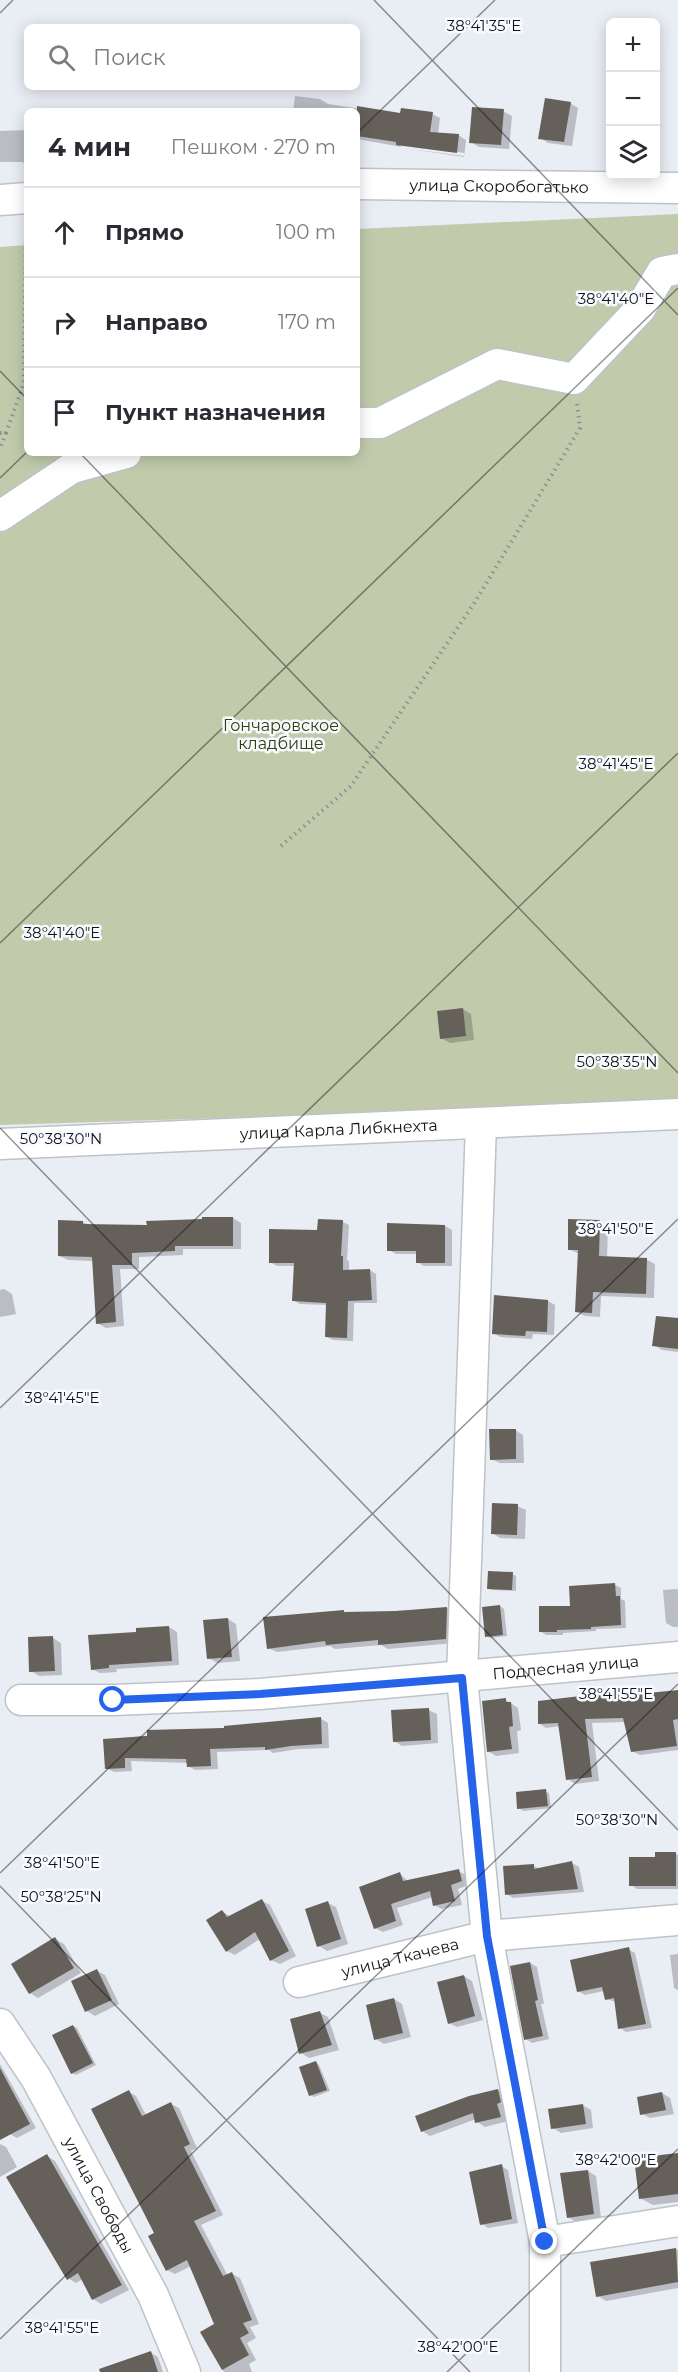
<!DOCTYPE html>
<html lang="ru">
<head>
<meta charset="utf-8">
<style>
	body { margin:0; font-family:Montserrat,sans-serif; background:#f2f2f3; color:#2b2b33 }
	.controls { position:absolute; right:18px; top:18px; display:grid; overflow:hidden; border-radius:9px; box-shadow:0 3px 15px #0003 }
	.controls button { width:54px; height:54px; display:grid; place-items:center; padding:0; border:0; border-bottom:2px solid #e1e1e2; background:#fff; color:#2b2b33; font:30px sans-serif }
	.stop { position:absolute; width:18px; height:18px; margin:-14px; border:4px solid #2563eb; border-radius:50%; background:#fff }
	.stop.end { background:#2563eb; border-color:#fff; box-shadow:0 2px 6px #0008 }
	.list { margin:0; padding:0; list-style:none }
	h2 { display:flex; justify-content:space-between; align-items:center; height:78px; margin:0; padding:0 24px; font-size:26px }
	h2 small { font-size:20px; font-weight:400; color:#7c7c81 }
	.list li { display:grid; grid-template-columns:39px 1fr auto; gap:18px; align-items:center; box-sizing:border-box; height:90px; padding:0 24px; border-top:2px solid #e1e1e2 }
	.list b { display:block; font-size:22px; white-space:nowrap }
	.list em { font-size:20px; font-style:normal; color:#7c7c81 }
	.icon { flex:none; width:33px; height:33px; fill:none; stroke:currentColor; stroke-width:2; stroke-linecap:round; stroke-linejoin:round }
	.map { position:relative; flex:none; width:678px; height:2372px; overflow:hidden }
	.search { position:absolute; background:#fff; box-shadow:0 3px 15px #0003; left:24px; top:24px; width:336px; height:66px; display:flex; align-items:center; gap:15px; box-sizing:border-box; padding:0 21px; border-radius:9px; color:#7c7c81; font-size:22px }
	.panel { position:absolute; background:#fff; box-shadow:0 3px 15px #0003; left:24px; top:108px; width:336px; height:348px; border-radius:9px }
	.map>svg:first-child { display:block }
	.green { fill:#c1cbac }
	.shadow { fill:#0003 }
	.building { fill:#66605b }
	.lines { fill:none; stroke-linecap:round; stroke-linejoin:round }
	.minor-casing { stroke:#bec2c9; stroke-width:33 }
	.path { stroke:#8c9094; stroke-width:4; stroke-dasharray:1.5 4.5; stroke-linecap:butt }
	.minor { stroke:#fff; stroke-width:30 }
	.route { stroke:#2563eb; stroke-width:8 }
	.ticks { fill:none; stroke:#111315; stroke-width:1.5; stroke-opacity:0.45 }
	.labels { text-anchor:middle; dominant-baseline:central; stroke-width:5; stroke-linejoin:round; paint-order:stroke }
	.street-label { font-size:16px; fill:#111315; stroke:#f8faff }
	.park-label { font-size:16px; fill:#333f0b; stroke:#f8faff }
	.ticks-label { font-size:15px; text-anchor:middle; fill:#111315; stroke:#f8faff; stroke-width:5; stroke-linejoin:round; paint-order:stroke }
</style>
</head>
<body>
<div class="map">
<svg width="678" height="2372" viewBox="0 0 678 2372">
	<rect width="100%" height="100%" fill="#e9edf4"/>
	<path class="green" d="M678,214V1099L418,1112L0,1125V247L27,245V453H357V229Z"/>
	<path class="shadow" d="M295,96L320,99L328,104L401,115L432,114L440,118L438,134L458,135L466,140L464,157L403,148L464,156L465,153L399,144L402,147L357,139V111H293Z
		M570,103L578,108L572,146L548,143L540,138Z
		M503,111L512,116L509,149L479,147L471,142Z
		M27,130V165L22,162H0V131Z
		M463,1009L471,1014L474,1040L450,1043L441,1038Z
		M233,1218L241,1223V1249H183V1255L139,1257V1269H120L124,1326L106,1328L97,1323L93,1261L68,1260L59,1256L83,1222L89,1225L148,1226Z
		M343,1222L349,1225L347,1260L349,1261V1271L370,1270L376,1274L377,1303H354L353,1341L333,1340L327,1337V1305L300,1304L293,1300L295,1266H277L270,1262L319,1231Z
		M600,1222L608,1226L607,1258L647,1260L655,1264L654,1298L601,1296L600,1317L585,1316L576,1312L579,1254L569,1249Z
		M389,1225L445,1226L452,1230V1266H424L417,1262V1254H396L389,1250Z
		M4,1289L12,1294L16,1314L0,1317V1290Z
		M548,1301L555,1305L554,1335L533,1334L532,1339L500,1337L493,1333Z
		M678,1320V1352L662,1350L654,1345Z
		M515,1430L523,1435L524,1463H500L491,1459Z
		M517,1506L526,1510L525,1539L500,1538L492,1533Z
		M512,1574L516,1576V1591L492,1590L489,1588Z
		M615,1585L621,1588V1599L625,1601L626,1628L596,1629V1631L563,1633V1635H546L540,1631L571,1608Z
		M678,1589V1627H673L666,1623L663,1590Z
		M500,1606L504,1609L507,1636L490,1638L487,1636Z
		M447,1608L455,1613L454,1643L388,1649L381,1645L335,1649L330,1646L277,1652L268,1648L344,1612L348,1614Z
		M228,1619L236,1624L240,1661L217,1663L209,1658L205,1622Z
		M169,1627L177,1632L179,1665L116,1669L117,1672L100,1673L92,1669Z
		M53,1638L61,1643L62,1675L39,1676L31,1671Z
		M678,1691V1750L640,1755L632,1751L625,1722L592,1723L599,1781L575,1784L568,1779L560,1726L546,1728L539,1723L619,1694L624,1697Z
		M506,1700L518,1708L521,1730L517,1731L519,1753L496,1756L488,1751Z
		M428,1710L437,1714L438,1743L402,1746L394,1741Z
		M320,1718L328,1723L329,1748L299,1749L273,1753L269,1750L217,1752L218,1769L195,1770L188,1766V1763L131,1761L132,1771L114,1772L106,1768L104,1740Z
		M545,1791L549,1793L551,1808L523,1811L519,1808Z
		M676,1854L678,1855V1889H637L631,1885L656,1858Z
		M572,1863L579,1867L584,1892L513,1898L507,1894L534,1866L540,1869Z
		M458,1871L466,1875L469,1885L458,1889L462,1905L442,1909L434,1905L433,1897L397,1908L403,1925L383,1932L375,1928L400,1874L408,1881Z
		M262,1901L270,1905L296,1956L280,1964L271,1960L260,1939L235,1955L227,1951L222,1911L231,1917Z
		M328,1903L336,1907L348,1944L327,1951L319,1946Z
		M55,1939L64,1944L81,1973L38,1998L30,1993Z
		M628,1949L635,1953L652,2028L626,2032L620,2028L616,2002L606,1999L604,1991L585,1995L578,1991Z
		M678,1954V1990L674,1988L670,1955Z
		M530,1963L537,1967L544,2004H541L549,2039L532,2043L526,2039Z
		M97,1971L105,1975L119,2004L95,2016L87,2011Z
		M464,1976L472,1981L483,2020L457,2027L449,2023Z
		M394,1999L402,2004L411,2037L384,2044L376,2039Z
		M320,2013L328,2017L339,2050L309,2058L301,2053Z
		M73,2026L77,2028L96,2065L76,2075L72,2073Z
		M316,2062L319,2065L330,2091L314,2097L310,2095Z
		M0,2064L36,2128L17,2138L10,2134L0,2115Z
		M498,2090L506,2095L508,2121L485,2127L477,2122L476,2119L430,2136L422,2131Z
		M129,2092L136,2096L146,2115L171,2104L179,2108L197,2148L191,2151L223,2215L201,2225L228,2276L232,2274L240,2278L259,2324L250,2327L256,2338L247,2343L256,2360L249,2364L252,2372H224L202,2332L216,2325L191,2266L175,2274L167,2270L156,2234Z
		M662,2093L670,2098L674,2114L650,2118L642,2114Z
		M582,2105L591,2110L593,2128L561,2133L553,2128Z
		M0,2144L6,2147L17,2167L0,2177Z
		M678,2155V2202L653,2205L640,2198Z
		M47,2156L55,2161L129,2290L101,2304L93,2299L83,2279L76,2283L68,2278Z
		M501,2166L508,2170L518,2223L488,2228L482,2224Z
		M588,2171L596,2176L601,2218L576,2222L568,2217Z
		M676,2249L678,2250V2288L606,2301L598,2296Z
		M151,2353L158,2357L163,2372H116Z"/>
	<path class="building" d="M545,98L571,102L564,142L538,139Z
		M357,106L400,113L401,108L433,112L430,132L459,134L457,153L396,145V142L357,136Z
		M472,107L504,109L501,145L469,143Z
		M463,1008L466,1036L440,1039L437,1011Z
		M202,1217H233V1246H175V1251L132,1253V1265H112L116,1322L96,1324L92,1257L58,1256V1220L83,1221V1224L147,1225L146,1221L202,1219Z
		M318,1219L343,1220L341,1256H343V1270L370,1269L372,1300L348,1301L347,1338L325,1337L326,1303L292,1301L294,1263H269V1229L317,1230Z
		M568,1219L600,1220L599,1256L647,1258L646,1294L593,1292L592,1313L575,1312L578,1250H568Z
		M387,1223L445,1225V1263H416V1251H387Z
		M494,1295L548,1300L547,1332L526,1331L525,1336L492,1334Z
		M656,1316L678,1318V1349L652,1346Z
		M489,1429H516V1459L490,1460Z
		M492,1503L518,1504L517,1535L491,1534Z
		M488,1571L513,1572L512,1590L487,1589Z
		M615,1583L616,1596H620L621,1625L591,1627V1629L557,1630V1632H539V1606H570L569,1586Z
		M500,1605L503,1635L485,1637L482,1607Z
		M447,1607L446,1639L378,1645V1640L326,1645L325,1641L267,1649L263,1617L344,1610V1612L396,1611Z
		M228,1618L232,1657L207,1659L203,1620Z
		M169,1626L172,1661L109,1665V1668L91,1670L88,1635L136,1632V1628Z
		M53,1636L55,1671L29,1672L28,1637Z
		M678,1690V1719L673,1720L677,1746L631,1752L623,1718L585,1719L592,1777L566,1780L558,1723L538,1724V1701L589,1695V1693H619V1696Z
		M506,1698V1702H511L513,1726L509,1727L512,1749L487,1752L482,1701Z
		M429,1708L431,1740L393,1742L391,1710Z
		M321,1717L322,1744L291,1746L265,1750V1747L210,1749L211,1766L187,1767L186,1759L125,1758V1768L105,1769L103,1739L147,1736V1730L224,1728V1726Z
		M546,1789L548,1806L517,1809L516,1792Z
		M655,1852H676V1886H629V1857H655Z
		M572,1861L578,1889L505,1895L503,1866L534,1864V1869Z
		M459,1869L462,1881L451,1885L455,1901L433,1906L430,1891L391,1904L396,1921L374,1929L359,1887L400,1872L403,1881Z
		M262,1899L289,1951L270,1961L255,1932L226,1952L206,1920L222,1910L227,1917Z
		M328,1901L341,1939L317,1947L305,1909Z
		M55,1937L74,1968L29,1994L11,1964Z
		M629,1947L646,2024L618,2029L614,1998L605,2000L602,1987L577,1992L570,1960Z
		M530,1962L538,2000L535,2001L543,2036L524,2040L510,1966Z
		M97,1969L112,2000L85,2012L71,1981Z
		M464,1975L475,2016L448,2024L437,1982Z
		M394,1998L403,2033L374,2040L366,2005Z
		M320,2011L332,2045L299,2054L290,2019Z
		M73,2025L93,2063L71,2074L52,2035Z
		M316,2061L327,2090L309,2096L299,2067Z
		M0,2068L30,2124L0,2140Z
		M498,2089L501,2102L497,2104L501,2117L475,2123L473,2113L421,2132L415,2116L469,2096Z
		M129,2090L142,2116L171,2102L190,2144L184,2147L216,2211L194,2221L223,2276L232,2272L252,2320L243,2323L249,2333L240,2338L249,2355L222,2370L200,2332L214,2324L187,2260L166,2271L148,2236L154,2233L91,2109Z
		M662,2092L666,2110L640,2115L637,2097Z
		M583,2104L586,2124L551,2129L548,2109Z
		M678,2153V2194L639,2199L634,2158Z
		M47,2154L122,2285L92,2300L78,2273L67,2280L6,2177Z
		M502,2164L512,2219L480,2225L469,2172Z
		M588,2170L594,2214L567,2218L560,2173Z
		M676,2248L678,2282L596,2297L590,2262Z
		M151,2351L158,2372H100L99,2369Z"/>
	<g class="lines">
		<g class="minor-casing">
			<g id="minor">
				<path id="s1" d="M357,184L678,188"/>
				<path d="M0,200L27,198"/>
				<path d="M357,423H380L497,364L574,379L640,309L662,272L678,269"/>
				<path d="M0,516L72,468L126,453"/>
				<path d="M481,1123L462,1678L487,1936L545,2242V2372"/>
				<path id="s2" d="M0,1144L678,1114"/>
				<path id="s3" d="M21,1700H113L260,1694L678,1657"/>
				<path id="s4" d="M299,1982L487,1936L678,1920"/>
				<path id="s5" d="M0,2024L36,2078L153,2295L185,2372"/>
				<path d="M545,2242L678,2221"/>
			</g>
		</g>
		<path class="path" d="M0,433H6L0,449
			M6,433L24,383L26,224
			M281,846L351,786L475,602L580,428L577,403"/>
		<use href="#minor" class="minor"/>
	</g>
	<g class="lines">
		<path class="route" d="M113,1700L260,1694L462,1678L487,1936L545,2242"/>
	</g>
	<path class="ticks" d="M374,0L678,315M0,13L13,0M357,133L495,0M0,371L27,399M80,453L678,1073M0,478L27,452M0,943L678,288M0,1128L678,1830M0,1408L678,753M0,1873L678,1219M0,1886L470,2372M0,2339L678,1684M447,2372L678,2149"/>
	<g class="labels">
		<g class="street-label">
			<text stroke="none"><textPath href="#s1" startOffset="142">улица Скоробогатько</textPath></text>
			<text stroke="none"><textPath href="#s2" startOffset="339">улица Карла Либкнехта</textPath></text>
			<text stroke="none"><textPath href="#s3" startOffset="546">Подлесная улица</textPath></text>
			<text stroke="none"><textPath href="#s4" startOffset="104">улица Ткачева</textPath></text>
			<text stroke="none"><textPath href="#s5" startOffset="198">улица Свободы</textPath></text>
		</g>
		<g class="park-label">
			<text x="281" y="725">Гончаровское<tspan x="281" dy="18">кладбище</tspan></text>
		</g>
	</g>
	<g class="ticks-label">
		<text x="484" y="31">38°41'35"E</text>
		<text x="616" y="304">38°41'40"E</text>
		<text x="616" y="769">38°41'45"E</text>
		<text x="62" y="938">38°41'40"E</text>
		<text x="617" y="1067">50°38'35"N</text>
		<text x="61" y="1144">50°38'30"N</text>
		<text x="616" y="1234">38°41'50"E</text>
		<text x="62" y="1403">38°41'45"E</text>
		<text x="616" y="1699">38°41'55"E</text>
		<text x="617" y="1825">50°38'30"N</text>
		<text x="62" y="1868">38°41'50"E</text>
		<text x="61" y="1902">50°38'25"N</text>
		<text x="616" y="2165">38°42'00"E</text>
		<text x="62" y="2333">38°41'55"E</text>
		<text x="458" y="2352">38°42'00"E</text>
	</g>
</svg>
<div class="controls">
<button>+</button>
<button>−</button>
<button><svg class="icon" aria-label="layers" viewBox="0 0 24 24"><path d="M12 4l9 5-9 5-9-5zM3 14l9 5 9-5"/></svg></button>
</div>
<div class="stop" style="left:113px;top:1700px"></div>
<div class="stop end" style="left:545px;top:2242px"></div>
<div class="search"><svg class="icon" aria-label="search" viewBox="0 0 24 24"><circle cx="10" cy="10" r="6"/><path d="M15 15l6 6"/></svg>Поиск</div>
<section class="panel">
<h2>4 мин<small>Пешком · 270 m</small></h2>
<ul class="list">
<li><svg class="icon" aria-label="ahead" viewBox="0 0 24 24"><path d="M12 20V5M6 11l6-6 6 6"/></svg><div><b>Прямо</b></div><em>100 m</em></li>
<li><svg class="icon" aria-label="right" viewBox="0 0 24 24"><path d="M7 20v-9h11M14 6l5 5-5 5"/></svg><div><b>Направо</b></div><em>170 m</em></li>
<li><svg class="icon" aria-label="arrive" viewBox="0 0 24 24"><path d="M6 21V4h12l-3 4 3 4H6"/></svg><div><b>Пункт назначения</b></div></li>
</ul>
</section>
</div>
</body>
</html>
